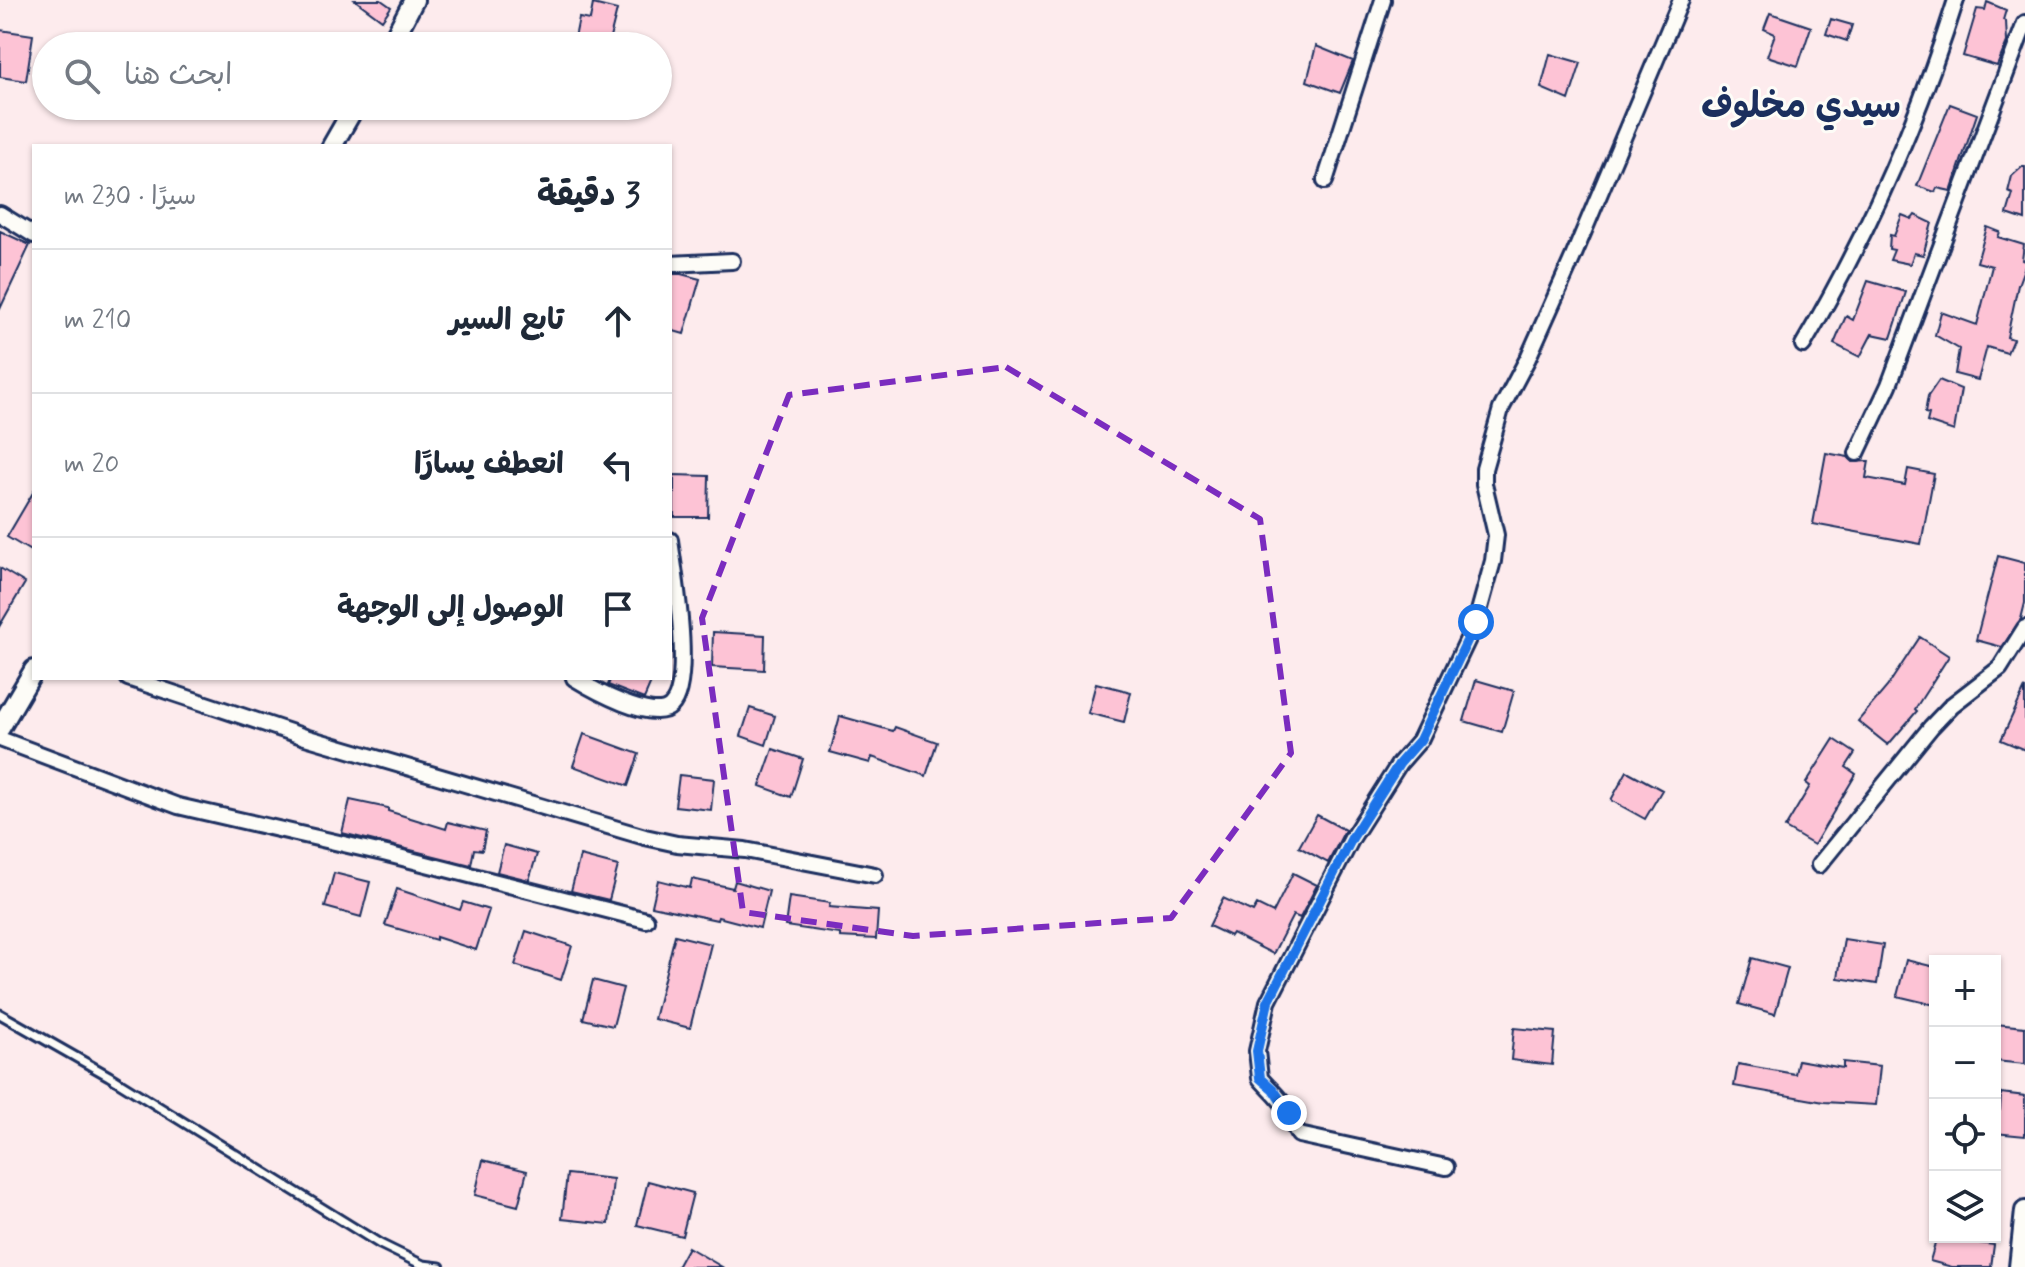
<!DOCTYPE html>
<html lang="ar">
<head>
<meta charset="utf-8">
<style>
	body { margin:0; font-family:Mynerve,"Playpen Sans Arabic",sans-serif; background:#f6f6f7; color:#1f2937; direction:rtl }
	.controls { position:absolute; right:24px; bottom:24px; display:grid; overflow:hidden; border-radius:0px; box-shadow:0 2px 6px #0004 }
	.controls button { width:72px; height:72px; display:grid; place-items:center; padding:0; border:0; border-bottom:2px solid #e0e1e3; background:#fff; color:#1f2937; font:40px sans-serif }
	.stop { position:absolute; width:24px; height:24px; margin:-18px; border:6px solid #1a73e8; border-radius:50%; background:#fff }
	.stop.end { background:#1a73e8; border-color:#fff; box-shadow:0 2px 8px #0008 }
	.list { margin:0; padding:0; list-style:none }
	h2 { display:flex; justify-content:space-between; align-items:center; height:104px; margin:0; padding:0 32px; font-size:34px }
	h2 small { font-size:26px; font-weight:400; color:#747a83 }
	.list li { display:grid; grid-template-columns:52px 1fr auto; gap:24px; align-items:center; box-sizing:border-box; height:144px; padding:0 32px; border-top:2px solid #e0e1e3 }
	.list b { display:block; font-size:30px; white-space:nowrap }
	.list em { font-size:26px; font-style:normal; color:#747a83 }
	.icon { flex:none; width:44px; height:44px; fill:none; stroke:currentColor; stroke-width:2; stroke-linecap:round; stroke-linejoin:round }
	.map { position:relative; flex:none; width:2025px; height:1267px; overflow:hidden; direction:ltr }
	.search { position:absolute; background:#fff; box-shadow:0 2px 6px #0004; left:32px; top:32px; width:640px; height:88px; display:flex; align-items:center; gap:20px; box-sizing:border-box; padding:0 28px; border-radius:44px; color:#747a83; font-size:30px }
	.panel { position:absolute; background:#fff; box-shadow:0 2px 6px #0004; left:32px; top:144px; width:640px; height:536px; border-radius:0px; direction:rtl }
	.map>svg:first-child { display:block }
	.building { fill:#fdc3d5; stroke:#1b2f5e; stroke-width:2 }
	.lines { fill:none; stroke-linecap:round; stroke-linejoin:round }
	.service-casing { stroke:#1b2f5e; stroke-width:13 }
	.minor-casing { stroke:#1b2f5e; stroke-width:20 }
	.tertiary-casing { stroke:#1b2f5e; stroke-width:24 }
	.service { stroke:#fdfcf7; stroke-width:7 }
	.minor { stroke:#fdfcf7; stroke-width:14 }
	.tertiary { stroke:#fdfcf7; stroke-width:18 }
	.route { stroke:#1a73e8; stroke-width:10 }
	.marked { fill:none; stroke:#7b2cbf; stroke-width:6; stroke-dasharray:16 10; stroke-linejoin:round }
	.labels { text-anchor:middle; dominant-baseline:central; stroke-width:6; stroke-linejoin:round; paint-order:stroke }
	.district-label { font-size:36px; font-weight:bold; fill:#1b2f5e; stroke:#fdfcf7 }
</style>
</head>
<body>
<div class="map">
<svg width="2025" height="1267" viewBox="0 0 2025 1267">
	<rect width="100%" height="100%" fill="#fdebed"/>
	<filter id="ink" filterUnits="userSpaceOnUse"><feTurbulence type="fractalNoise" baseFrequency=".0125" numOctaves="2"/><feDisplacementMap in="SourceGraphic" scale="16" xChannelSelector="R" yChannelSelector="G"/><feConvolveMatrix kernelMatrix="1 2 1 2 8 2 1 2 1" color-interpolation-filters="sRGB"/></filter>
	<g filter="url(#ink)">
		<path class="building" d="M355,0H381L391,7L382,20Z
			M1987,2L2006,10L2003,20L2006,21L2007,42L1997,66L1963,56L1977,9L1985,10Z
			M593,4L617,10L608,46L574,43L579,18L590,20Z
			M1770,13L1811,27L1798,66L1767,56L1775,34L1764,29Z
			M1831,19L1852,25L1847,41L1826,34Z
			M0,30L33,35L26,81L0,77Z
			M1316,46L1353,61L1340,93L1307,81Z
			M1550,54L1581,63L1569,100L1541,88Z
			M1950,104L1977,114L1951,191L1937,188L1935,192L1917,186Z
			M2022,167H2025V220L2007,214L2013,194L2008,192L2012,176Z
			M1902,215L1912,219L1915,215L1932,223L1923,255L1914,253L1910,264L1890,260L1894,250L1889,249L1890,235L1894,236Z
			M1987,227L2000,232L1998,237L2024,245L2022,260L2025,261V266L2018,285L2007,337L2013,339L2007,353L1987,347L1978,380L1955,374L1959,349L1935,335L1941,312L1977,325L1992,266L1977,262Z
			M0,231L30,245L0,309Z
			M670,274H681L700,279L684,334L670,330Z
			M1868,281L1906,292L1891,338L1872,334L1860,357L1834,344L1846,316L1853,320Z
			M1939,380L1961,389L1954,431L1927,422L1929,414L1925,413L1928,396Z
			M1826,453L1848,457L1853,462L1869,461L1866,478L1905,485L1908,469L1934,474L1921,544L1813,524Z
			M674,475L709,476L708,517H674Z
			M34,491V553L7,537Z
			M1998,556L2025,563V603L2021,619L2002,647L1976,640Z
			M0,568L25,583L0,625Z
			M713,632L765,635L764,670L712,667Z
			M1920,637L1949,656L1915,709L1917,711L1888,745L1858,721L1887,687Z
			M611,678H653L644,699L608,685Z
			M1476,680L1514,691L1502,732L1464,721Z
			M1096,683L1131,692L1124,722L1088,713Z
			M2025,688V750L2001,740Z
			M750,708L775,716L766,745L741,736Z
			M840,716L893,731L895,727L937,742L926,776L872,757L870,763L830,752Z
			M584,734L639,754L628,786L573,766Z
			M1834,739L1855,753L1846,767L1856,774L1814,845L1785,828L1810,786L1806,783Z
			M773,749L803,759L791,797L760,786Z
			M1627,771L1662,790L1645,819L1611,800Z
			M679,775L714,779L711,810L675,806Z
			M350,800L388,808V811L446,829L448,822L486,831L482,850L474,849L471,865L342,833Z
			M1317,815L1345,830L1328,863L1299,847Z
			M504,845L537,854L529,880L497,872Z
			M580,856L618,866L609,900L571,891Z
			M334,873L370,882L361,917L325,907Z
			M1293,873L1317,885L1300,918L1293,915L1273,954L1232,933L1230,936L1209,926L1223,898L1253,912L1257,905L1273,913Z
			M692,879L733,888L735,881L769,891L760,928L718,917L717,920L652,906L658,880L690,888Z
			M397,889L460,910L463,902L489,910L476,950L436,937V940L385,925Z
			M789,897L830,903L829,907L878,911L876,939L840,937V934L785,926Z
			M526,931L572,946L561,980L515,965Z
			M675,935L711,944L690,1028L654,1019Z
			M1844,939L1883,945L1877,984L1838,978Z
			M1752,958L1788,968L1775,1014L1739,1004Z
			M1906,960L1935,967V1005L1897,996Z
			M593,980L623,988L613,1026L583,1019Z
			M1995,1024L2025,1027V1064L1995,1061Z
			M1514,1028L1555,1032L1552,1065L1511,1060Z
			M1798,1060L1843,1068V1062L1880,1066L1876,1105L1824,1102L1734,1086L1738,1064L1795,1074Z
			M2001,1093L2025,1096V1136L1995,1133V1110H2000Z
			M483,1160L527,1171L518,1206L475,1195Z
			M567,1174L613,1179L609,1224L562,1219Z
			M648,1181L693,1193L682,1236L637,1225Z
			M1937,1237H1963L1962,1241L1994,1245L1991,1267H1952L1930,1261Z
			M688,1247L722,1267H677Z"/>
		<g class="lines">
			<g class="service-casing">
				<path id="service" d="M0,1014L109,1076L380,1244L423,1265L440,1267"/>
			</g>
			<g class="minor-casing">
				<path id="minor" d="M1325,181L1383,0
					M0,214L34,235
					M670,264L732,261
					M1803,345C1867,236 1918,121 1956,0
					M1857,453L1889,385L2025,23
					M128,678L305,737L645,837L677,844L745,850L875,875
					M574,678C592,689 654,724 671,706C694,683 674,571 670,540
					M0,739L178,806L387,854L646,920
					M1819,865L1931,727L1952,705L2000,668L2025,628
					M1446,1167L1299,1135C1293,1127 1292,1118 1287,1110C1280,1097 1269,1089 1260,1078L1257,1051L1268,1002L1352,838L1399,764L1420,740L1476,622L1493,561L1496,535L1484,484V469L1501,409L1528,358L1573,257L1681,0"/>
			</g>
			<g class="tertiary-casing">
				<path id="tertiary" d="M390,46L414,0
					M332,146L355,106
					M0,728L34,670
					M2019,1267L2025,1211"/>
			</g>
			<use href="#service" class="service"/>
			<use href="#minor" class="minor"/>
			<use href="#tertiary" class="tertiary"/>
		</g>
	</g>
	<g class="lines" filter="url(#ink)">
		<path class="route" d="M1289,1113L1273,1089L1260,1078L1257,1051L1268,1002L1352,838L1399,764L1420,740L1476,622"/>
	</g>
	<path class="marked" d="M1006,367L1260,519L1291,753L1171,918L913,936L743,912L702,618L789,395Z"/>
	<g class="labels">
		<g class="district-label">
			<text x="1801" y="107">سيدي مخلوف</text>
		</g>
	</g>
</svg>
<div class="controls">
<button>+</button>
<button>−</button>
<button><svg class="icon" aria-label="locate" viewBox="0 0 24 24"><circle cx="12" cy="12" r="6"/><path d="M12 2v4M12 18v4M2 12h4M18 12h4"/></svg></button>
<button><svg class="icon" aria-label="layers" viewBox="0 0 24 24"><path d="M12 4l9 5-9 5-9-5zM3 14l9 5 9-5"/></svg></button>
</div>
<div class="stop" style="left:1476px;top:622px"></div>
<div class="stop end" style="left:1289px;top:1113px"></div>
<div class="search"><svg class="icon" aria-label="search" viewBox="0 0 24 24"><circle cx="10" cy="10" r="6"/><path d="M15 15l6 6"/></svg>ابحث هنا</div>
<section class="panel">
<h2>3 دقيقة<small>سيرًا · 230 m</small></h2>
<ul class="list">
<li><svg class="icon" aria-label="ahead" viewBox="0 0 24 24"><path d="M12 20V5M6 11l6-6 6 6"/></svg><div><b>تابع السير</b></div><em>210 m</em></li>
<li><svg class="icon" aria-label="left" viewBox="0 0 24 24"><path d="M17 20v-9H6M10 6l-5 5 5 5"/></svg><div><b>انعطف يسارًا</b></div><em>20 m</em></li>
<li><svg class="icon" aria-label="arrive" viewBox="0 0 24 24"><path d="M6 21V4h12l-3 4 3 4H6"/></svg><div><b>الوصول إلى الوجهة</b></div></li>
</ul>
</section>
</div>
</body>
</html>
